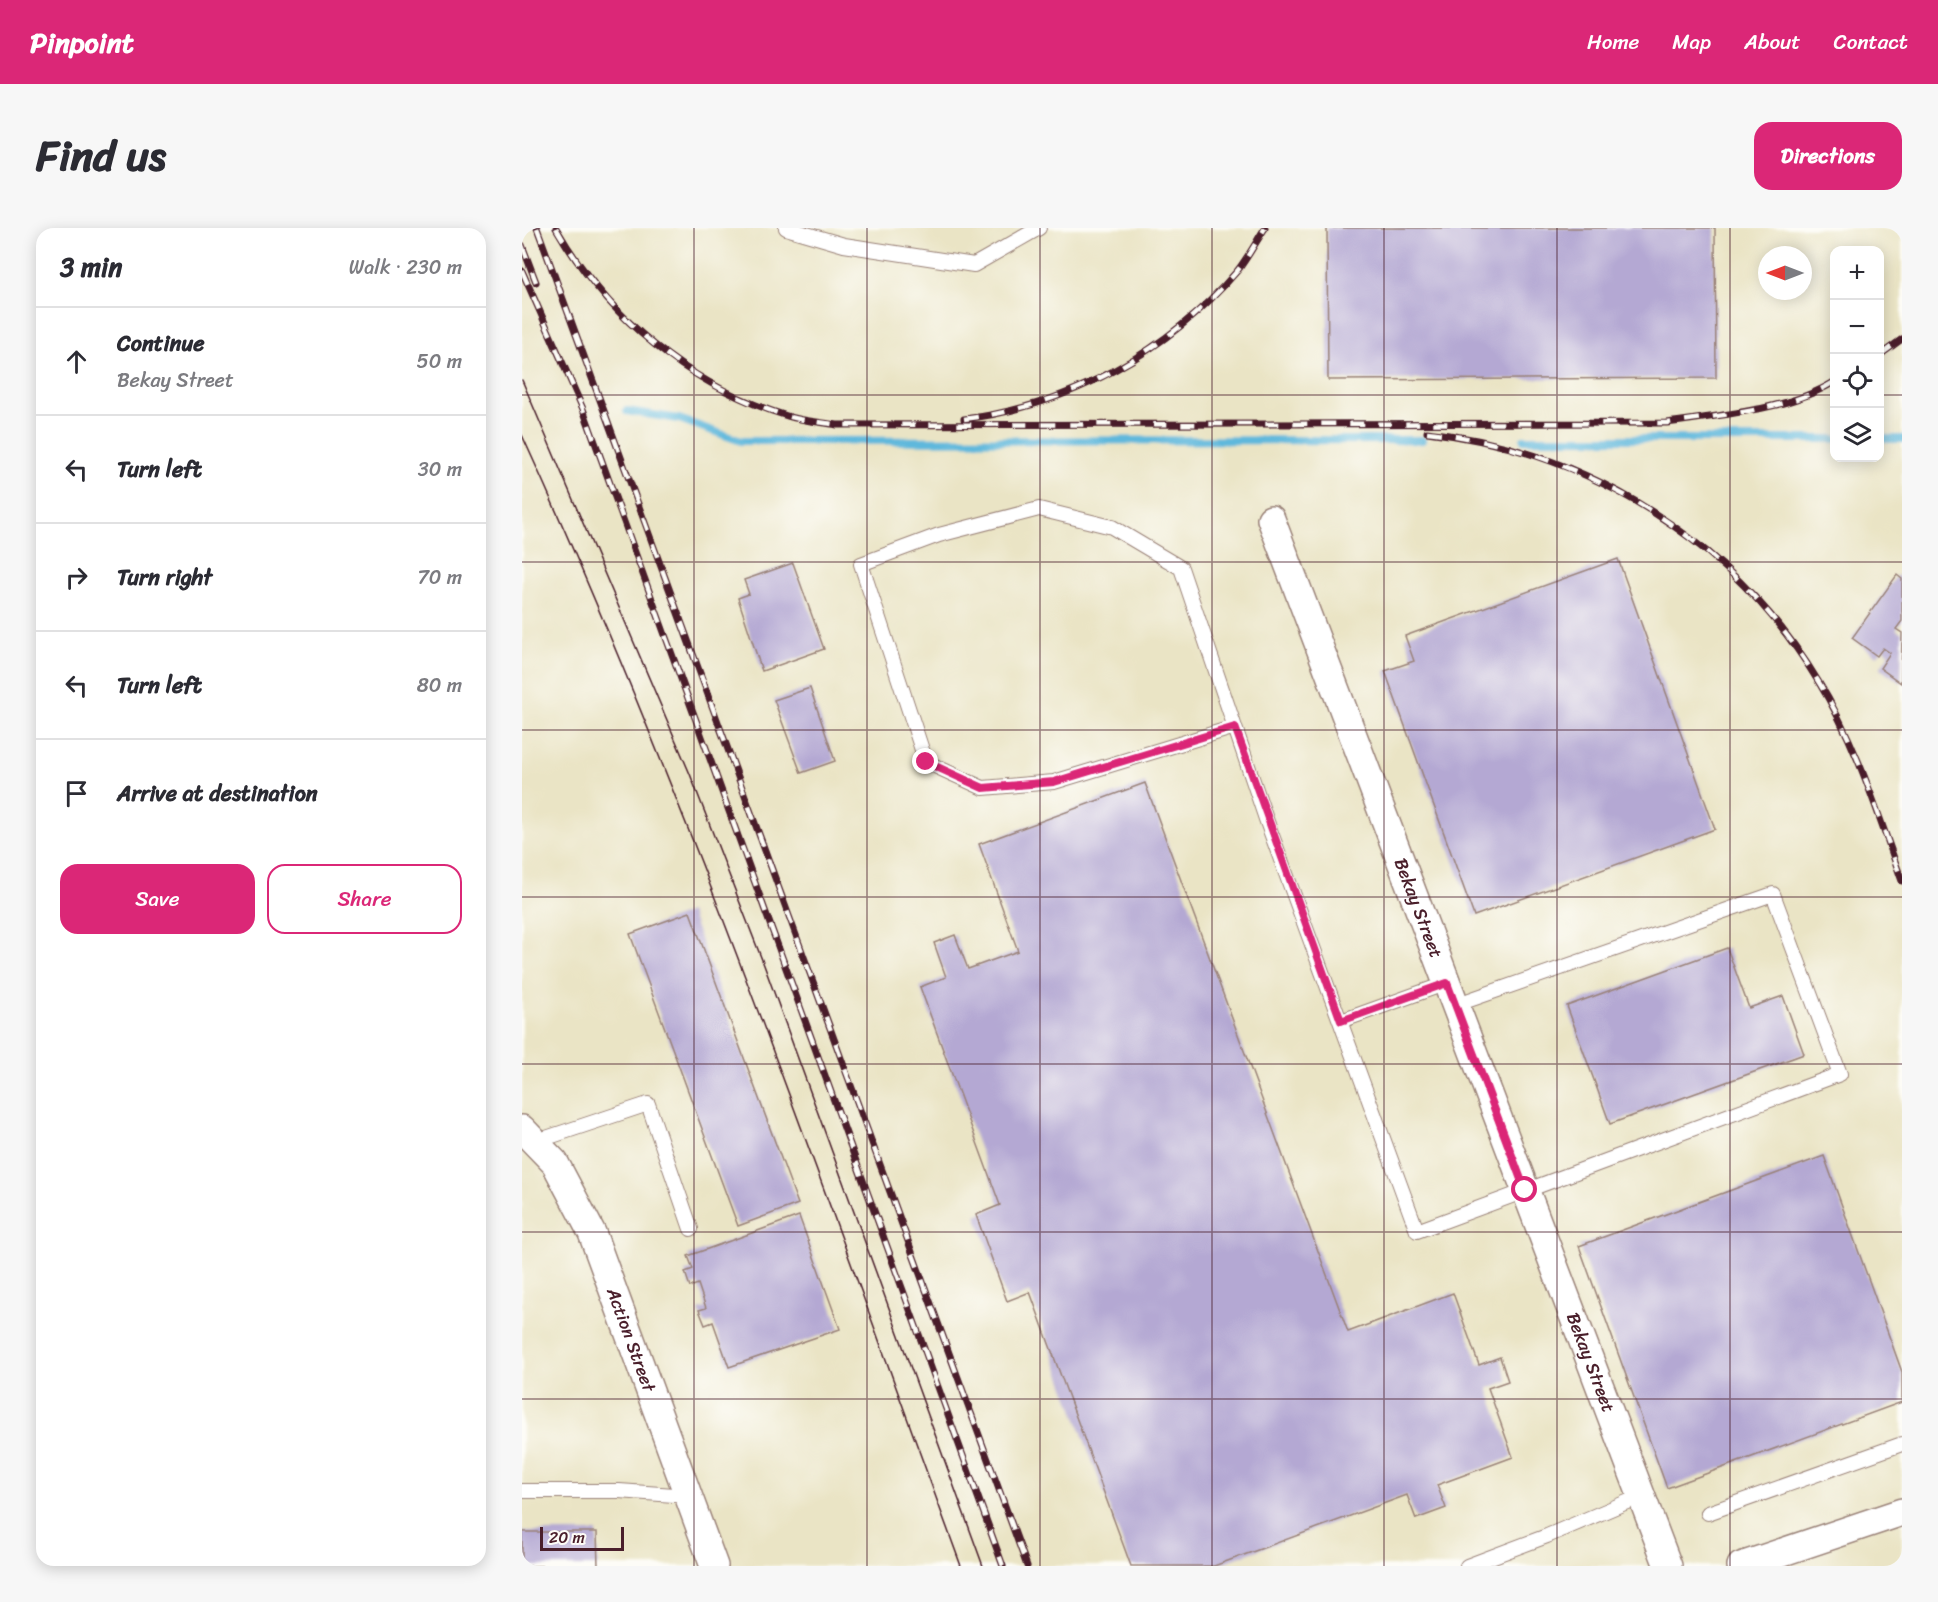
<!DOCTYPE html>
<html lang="en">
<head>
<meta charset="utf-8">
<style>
	body { margin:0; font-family:Sriracha,sans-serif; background:#f7f7f7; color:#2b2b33 }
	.controls { position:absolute; right:18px; top:18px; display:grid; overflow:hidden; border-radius:12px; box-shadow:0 3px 15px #0003 }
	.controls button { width:54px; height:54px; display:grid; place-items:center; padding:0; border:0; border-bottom:2px solid #e1e1e2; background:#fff; color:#2b2b33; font:30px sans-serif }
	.compass { position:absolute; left:1236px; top:18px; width:54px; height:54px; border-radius:50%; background:#fff; box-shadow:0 3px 15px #0003; rotate:270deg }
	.scale { position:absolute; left:18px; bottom:15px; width:84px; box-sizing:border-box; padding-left:6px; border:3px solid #4a1f2b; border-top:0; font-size:16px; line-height:21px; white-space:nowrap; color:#4a1f2b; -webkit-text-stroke:4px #fdfcf7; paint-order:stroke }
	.stop { position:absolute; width:18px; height:18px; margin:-14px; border:4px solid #db2777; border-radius:50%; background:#fff }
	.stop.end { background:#db2777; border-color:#fff; box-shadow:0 2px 6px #0008 }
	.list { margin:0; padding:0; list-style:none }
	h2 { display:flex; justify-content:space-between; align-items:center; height:78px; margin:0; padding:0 24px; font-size:26px }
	h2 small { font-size:20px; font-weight:400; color:#7c7c81 }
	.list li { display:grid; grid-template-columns:39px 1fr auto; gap:18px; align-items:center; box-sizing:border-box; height:108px; padding:0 24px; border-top:2px solid #e1e1e2 }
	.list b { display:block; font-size:22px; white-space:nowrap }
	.list p { margin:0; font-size:20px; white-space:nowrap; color:#7c7c81 }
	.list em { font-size:20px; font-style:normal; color:#7c7c81 }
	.actions { display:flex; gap:12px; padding:18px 24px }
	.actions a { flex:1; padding:14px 0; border:2px solid #db2777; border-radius:18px; text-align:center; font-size:21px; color:#db2777 }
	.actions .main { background:#db2777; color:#fff }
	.icon { flex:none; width:33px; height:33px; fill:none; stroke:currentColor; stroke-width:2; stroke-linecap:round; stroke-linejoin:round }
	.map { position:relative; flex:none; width:1380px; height:1338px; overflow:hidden; border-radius:18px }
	header { display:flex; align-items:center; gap:36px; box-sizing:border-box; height:84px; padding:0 30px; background:#db2777; color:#fff }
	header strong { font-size:28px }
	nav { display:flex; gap:33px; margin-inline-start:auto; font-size:21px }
	.intro { display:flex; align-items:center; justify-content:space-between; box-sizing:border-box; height:144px; padding:0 36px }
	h1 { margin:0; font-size:42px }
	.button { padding:15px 27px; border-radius:18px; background:#db2777; color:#fff; font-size:21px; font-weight:700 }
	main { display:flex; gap:36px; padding:0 36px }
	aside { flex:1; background:#fff; border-radius:18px; box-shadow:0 3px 15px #0003 }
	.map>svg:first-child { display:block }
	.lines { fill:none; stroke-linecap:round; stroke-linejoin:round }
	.stream { stroke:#5eb8dc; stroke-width:8 }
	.building { fill:#b4a8d3 }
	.lane-casing { stroke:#9a8278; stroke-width:16 }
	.street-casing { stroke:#9a8278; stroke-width:30 }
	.lane { stroke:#fff; stroke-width:14 }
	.street { stroke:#fff; stroke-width:27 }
	.tram { stroke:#4a1f2b; stroke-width:1.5 }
	.rail-casing { stroke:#4a1f2b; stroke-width:7 }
	.rail { stroke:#fdfcf7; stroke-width:4.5; stroke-dasharray:14; stroke-linecap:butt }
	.route { stroke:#db2777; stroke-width:8 }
	.grid { fill:none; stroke:#4a1f2b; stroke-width:1.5; stroke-opacity:0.55 }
	.labels { text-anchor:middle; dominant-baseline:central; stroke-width:6; stroke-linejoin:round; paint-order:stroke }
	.street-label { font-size:18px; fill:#4a1f2b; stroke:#fdfcf7 }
</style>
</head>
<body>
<header>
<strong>Pinpoint</strong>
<nav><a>Home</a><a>Map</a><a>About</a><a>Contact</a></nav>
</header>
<div class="intro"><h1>Find us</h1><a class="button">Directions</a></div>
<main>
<aside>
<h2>3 min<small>Walk · 230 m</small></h2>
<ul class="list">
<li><svg class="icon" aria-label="ahead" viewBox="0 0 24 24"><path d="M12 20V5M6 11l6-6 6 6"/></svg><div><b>Continue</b><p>Bekay Street</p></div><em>50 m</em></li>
<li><svg class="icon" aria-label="left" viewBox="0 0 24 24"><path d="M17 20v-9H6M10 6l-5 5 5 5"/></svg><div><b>Turn left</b></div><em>30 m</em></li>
<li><svg class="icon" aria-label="right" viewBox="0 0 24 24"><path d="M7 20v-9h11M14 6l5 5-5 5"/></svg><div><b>Turn right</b></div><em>70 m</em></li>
<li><svg class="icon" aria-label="left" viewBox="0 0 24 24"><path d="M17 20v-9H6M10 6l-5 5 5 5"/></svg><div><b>Turn left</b></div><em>80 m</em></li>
<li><svg class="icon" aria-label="arrive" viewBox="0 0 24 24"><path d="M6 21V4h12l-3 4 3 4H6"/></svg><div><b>Arrive at destination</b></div></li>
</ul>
<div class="actions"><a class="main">Save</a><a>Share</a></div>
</aside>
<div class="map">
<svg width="1380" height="1338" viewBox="0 0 1380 1338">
	<rect width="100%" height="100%" fill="#fdfcf7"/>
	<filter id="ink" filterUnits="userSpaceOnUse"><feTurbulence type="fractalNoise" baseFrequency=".0167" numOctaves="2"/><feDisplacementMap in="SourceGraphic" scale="12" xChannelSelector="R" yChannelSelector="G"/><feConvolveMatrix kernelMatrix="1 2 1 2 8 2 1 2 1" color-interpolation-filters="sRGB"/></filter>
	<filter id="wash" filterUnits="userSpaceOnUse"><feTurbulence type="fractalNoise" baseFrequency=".008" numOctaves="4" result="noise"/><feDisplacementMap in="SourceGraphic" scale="24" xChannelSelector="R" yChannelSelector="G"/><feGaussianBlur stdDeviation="1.35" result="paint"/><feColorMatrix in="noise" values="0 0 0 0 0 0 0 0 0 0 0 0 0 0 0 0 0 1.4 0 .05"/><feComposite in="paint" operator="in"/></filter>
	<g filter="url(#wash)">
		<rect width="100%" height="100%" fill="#eae4c5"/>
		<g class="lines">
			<path class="stream" d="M105,183L157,191L219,213L900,212
				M1002,211H1312
				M1358,211H1380"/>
		</g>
		<g id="blocks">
			<path class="building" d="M805,0H1193L1194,150L806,152Z
				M1096,331L1193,601L952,688L863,443L892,433L883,408Z
				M271,335L302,421L240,443L216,370L227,366L222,352Z
				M1375,347L1380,351V393L1374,401L1380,405L1379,455L1358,440L1368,425L1361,420L1355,428L1330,410Z
				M288,460L313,533L279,545L252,472Z
				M623,555L826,1104L931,1065L957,1137L978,1129L986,1153L966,1160L991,1229L915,1257L924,1280L894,1291L885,1267L692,1338H609L508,1064L485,1073L454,987L478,977L398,759L424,749L412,715L433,707L446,741L496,723L457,616Z
				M168,684L276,976L216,998L108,706Z
				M1205,720L1227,780L1261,768L1282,826L1088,896L1045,778Z
				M1302,928L1380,1144V1174L1145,1260L1057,1018Z
				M277,988L318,1101L207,1139L191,1094L183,1097L177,1082L184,1080L176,1056L168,1059L163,1044L171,1041L166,1028Z
				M0,1304H75L76,1338H0Z"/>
		</g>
	</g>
	<g filter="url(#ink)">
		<use href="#blocks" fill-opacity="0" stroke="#9a8278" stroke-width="1.5"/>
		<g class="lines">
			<g class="lane-casing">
				<path id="lane" d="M264,0L322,17L452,37L517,0
					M713,499L532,554L461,560L404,534L339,336L417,307L517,281L590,299L659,340L744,591L895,1003L1318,846L1251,666L933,777
					M819,793L925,755
					M12,914L126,876L169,1001
					M0,1263H97L166,1268
					M1186,1285L1380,1216
					M945,1338L1025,1308L1119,1268"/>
			</g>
			<g class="street-casing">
				<g id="street">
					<path id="s1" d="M749,291L1146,1338"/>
					<path id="s2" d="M0,901L33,935L70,1005L192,1338"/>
					<path d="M1219,1338L1380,1284"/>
				</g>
			</g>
			<use href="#lane" class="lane"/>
			<use href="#street" class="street"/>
			<path class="tram" d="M0,152L168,546L242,737L461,1338
				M0,207C168,575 300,958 439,1338"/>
			<g class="rail-casing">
				<path id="rail" d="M15,0L505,1338
					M34,0C86,90 166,157 265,188C281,193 299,194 315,197L1145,195C1198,187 1267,182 1312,154
					M0,17L14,54
					M0,43L61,181L481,1338
					M1358,127L1380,111
					M442,191C548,178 647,123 716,42C726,29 734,14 743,0
					M905,204C1066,222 1212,314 1296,453C1334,514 1356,586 1380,653"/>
			</g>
			<use href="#rail" class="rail"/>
		</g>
	</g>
	<g class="lines" filter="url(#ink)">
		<path class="route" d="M404,534L461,560L532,554L713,499L819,793L925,755L1003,962"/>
	</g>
	<path class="grid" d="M172,0V1338M345,0V1338M518,0V1338M690,0V1338M862,0V1338M1035,0V1338M1208,0V1338M0,167H1312M1358,167H1380M0,334H1380M0,502H1380M0,669H1380M0,836H1380M0,1004H1380M0,1171H1380"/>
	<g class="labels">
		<g class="street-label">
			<text stroke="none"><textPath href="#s1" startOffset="416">Bekay Street</textPath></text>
			<text stroke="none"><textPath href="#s2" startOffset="240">Action Street</textPath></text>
			<text stroke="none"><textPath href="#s1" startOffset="902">Bekay Street</textPath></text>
		</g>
	</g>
</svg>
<div class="controls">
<button>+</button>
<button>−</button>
<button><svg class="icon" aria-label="locate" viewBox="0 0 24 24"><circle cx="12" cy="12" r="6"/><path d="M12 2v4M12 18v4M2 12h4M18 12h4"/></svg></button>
<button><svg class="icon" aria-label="layers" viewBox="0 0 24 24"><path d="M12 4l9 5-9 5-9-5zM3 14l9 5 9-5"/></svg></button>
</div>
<svg class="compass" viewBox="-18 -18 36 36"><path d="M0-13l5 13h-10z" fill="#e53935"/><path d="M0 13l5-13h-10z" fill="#7c7c81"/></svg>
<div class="scale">20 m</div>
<div class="stop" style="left:1003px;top:962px"></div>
<div class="stop end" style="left:404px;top:534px"></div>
</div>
</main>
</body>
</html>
